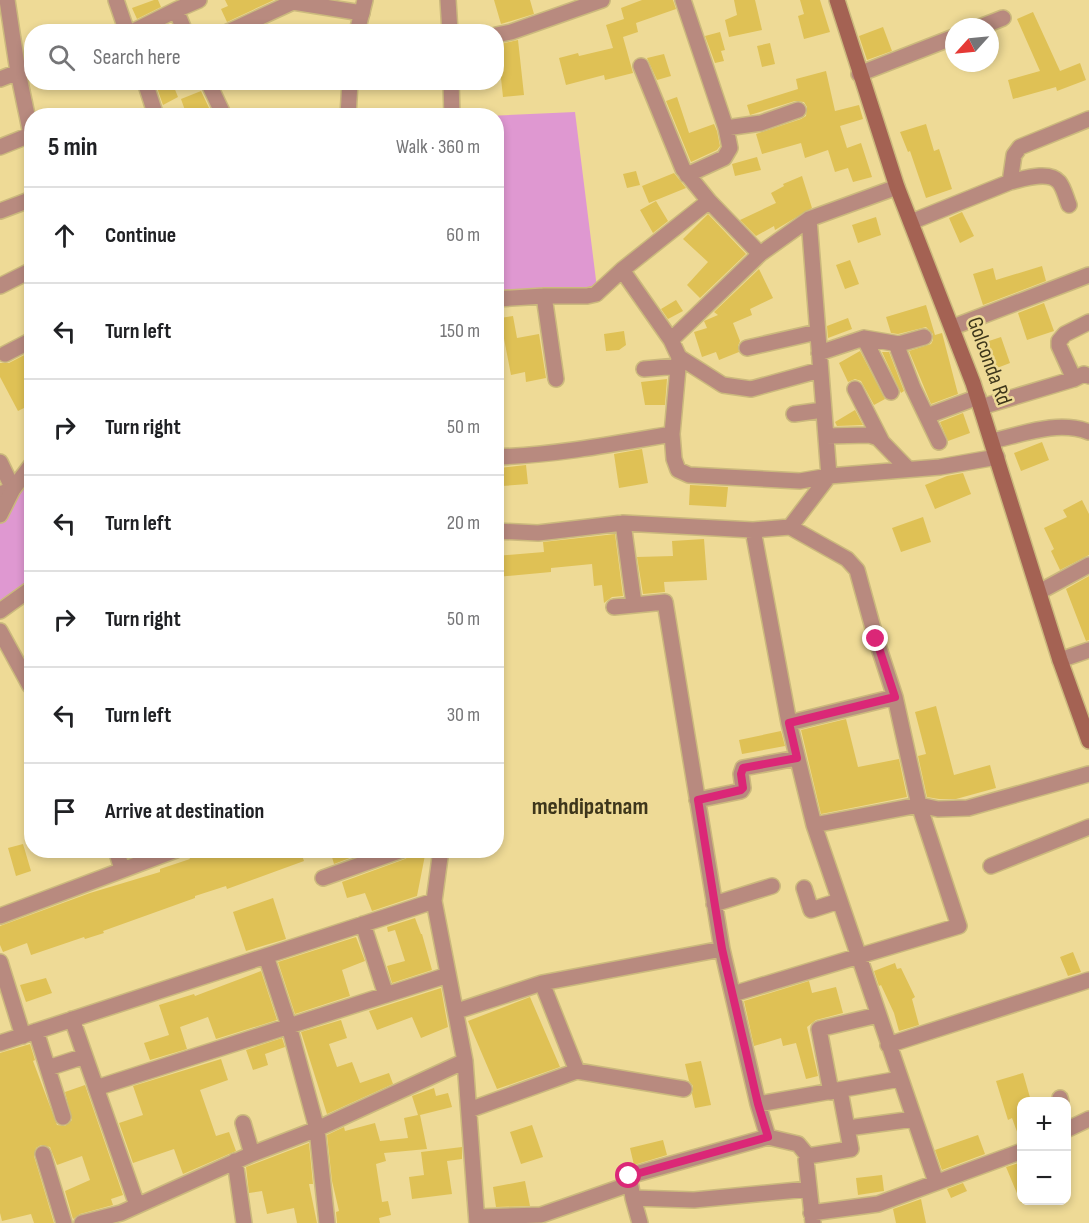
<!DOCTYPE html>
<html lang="en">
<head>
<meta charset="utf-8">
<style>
	body { margin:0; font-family:"Sofia Sans Condensed",sans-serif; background:#f2f2f2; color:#202124 }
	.controls { position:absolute; right:18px; bottom:18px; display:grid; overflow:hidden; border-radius:12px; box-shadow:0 3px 9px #0003 }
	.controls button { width:54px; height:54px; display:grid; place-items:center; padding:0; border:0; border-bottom:2px solid #e0e0e0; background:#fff; color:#202124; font:30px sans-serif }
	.compass { position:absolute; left:945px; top:18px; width:54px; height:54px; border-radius:50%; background:#fff; box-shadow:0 3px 9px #0003; rotate:243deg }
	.stop { position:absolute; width:18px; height:18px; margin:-14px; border:4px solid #db2777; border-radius:50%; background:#fff }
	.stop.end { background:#db2777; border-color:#fff; box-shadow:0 2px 6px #0008 }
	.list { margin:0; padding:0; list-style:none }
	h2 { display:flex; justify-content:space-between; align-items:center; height:78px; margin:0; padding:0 24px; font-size:26px }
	h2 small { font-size:20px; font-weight:400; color:#757577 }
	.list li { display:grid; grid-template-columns:39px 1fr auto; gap:18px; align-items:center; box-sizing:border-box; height:96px; padding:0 24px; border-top:2px solid #e0e0e0 }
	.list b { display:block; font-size:22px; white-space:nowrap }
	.list em { font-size:20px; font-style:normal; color:#757577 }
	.icon { flex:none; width:33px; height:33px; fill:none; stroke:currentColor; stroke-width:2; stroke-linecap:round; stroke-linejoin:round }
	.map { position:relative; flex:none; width:1089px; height:1223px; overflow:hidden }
	.search { position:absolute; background:#fff; box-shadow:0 3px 9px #0003; left:24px; top:24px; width:480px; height:66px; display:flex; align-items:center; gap:15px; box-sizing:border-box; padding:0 21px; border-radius:24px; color:#757577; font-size:22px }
	.panel { position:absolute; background:#fff; box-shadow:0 3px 9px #0003; left:24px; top:108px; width:480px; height:750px; border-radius:24px }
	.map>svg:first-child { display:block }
	.green { fill:#df98d1 }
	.building { fill:#dfc155 }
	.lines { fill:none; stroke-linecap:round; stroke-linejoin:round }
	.minor-casing { stroke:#cbb97d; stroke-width:18 }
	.tertiary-casing { stroke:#cbb97d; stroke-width:18 }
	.secondary-casing { stroke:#cbb97d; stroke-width:18 }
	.minor { stroke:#b88a7f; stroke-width:15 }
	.tertiary { stroke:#b88a7f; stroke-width:15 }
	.secondary { stroke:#a46253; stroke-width:15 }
	.route { stroke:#db2777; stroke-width:8 }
	.labels { text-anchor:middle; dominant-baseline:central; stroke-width:5; stroke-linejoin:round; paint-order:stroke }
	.street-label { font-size:22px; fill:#3e361b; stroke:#eeda96 }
	.neighbourhood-label { font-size:24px; font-weight:bold; fill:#3e361b; stroke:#eeda96 }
</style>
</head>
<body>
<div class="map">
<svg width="1089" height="1223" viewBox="0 0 1089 1223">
	<rect width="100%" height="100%" fill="#eeda96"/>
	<path class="green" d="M575,112L597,288L497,290L496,116H488Z
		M31,483V588L0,608V523L13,489Z"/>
	<path class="building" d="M154,0H158L161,7L137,19L132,8Z
		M225,0H274L227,22L221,9L228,6Z
		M494,0H530L534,14L501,24Z
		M642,0H673L676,9L636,23L638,32L623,37L633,73L605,80L604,75L566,85L559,58L578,53L579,56L613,48L606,25L624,19L621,8Z
		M734,0H755L762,30L729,37L725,20L737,15Z
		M800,0H820L830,32L804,39L798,16L804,14Z
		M1033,12L1060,71L1080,63L1086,80L1057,91L1056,87L1013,99L1008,80L1040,71L1017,19Z
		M883,27L892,51L867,60L859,36Z
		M720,32L725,50L721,51L724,61L715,63L705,36Z
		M518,40L524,95L503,97L500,69H496V45Z
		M770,43L775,64L762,67L757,46Z
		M664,54L671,76L657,80L647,58Z
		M826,71L835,111L859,105L863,119L840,126L847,148L861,143L872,177L853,182L848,168L835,172L828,150L805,158L801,143L762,154L756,134L801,119L806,116L807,107L804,102L795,101L750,115L747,105L798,89L796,79Z
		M155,82H172L178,97L163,105Z
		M201,91L211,112L201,116H187L181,99Z
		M677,97L689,133L714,124L717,131L720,146L717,150L691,162L666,101Z
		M926,124L934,151L939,149L952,189L926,198L910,151L908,152L900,132Z
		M757,157L761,170L735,176L732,164Z
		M636,171L640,185L627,188L623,174Z
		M674,173L686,188L649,203L642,186Z
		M802,176L812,208L775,230L774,226L756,236L740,220L776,203L771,193L784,186L783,184Z
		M656,201L668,221L653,233L640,210Z
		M962,212L974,236L960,243L949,218Z
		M708,214L746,254L700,298L687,285L708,262L683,239Z
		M876,217L881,235L858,243L852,225Z
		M850,260L859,284L845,289L836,265Z
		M1042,266L1046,281L983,305L973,274L993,268L996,280Z
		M759,269L773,298L750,309L752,315L733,323L740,341L738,346L739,352L719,360L716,352L702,357L694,332L707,328L704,321L718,315L714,312Z
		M676,300L683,311L668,319L661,309Z
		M1044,303L1054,331L1027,340L1018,313Z
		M926,305L935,335L942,333L958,394L931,404L909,351L931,344L933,340V334L926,327L898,334L891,333L886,317Z
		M513,316L517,338L539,334L546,378L526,382L525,372L511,375L500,318Z
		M848,318L852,329L828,338L827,326Z
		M624,331L626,345L619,350L606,351L604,334Z
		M1001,337L1010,363L992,370L983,343Z
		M32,351V404L18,411L0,377V363H9Z
		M860,351L885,399L874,405L861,381L855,379L848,382L839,363Z
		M882,352H889L904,391L901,393Z
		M667,379L665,405H645L641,382Z
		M855,410L863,425L837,426L835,422Z
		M963,413L970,433L948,441L940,422Z
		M1042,442L1049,460L1021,471L1014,453Z
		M642,449L648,483L619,488L614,454Z
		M526,465L528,484L502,486L500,468Z
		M963,473L971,494L935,509L925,485L947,476Z
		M690,485L728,487L726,507L689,505Z
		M1082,500L1089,514V555L1060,570L1051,551L1054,549L1044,528L1067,517L1063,510Z
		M923,517L931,542L901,552L892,528Z
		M615,534L623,596L612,597L604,603L602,585L594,586L592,564L551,568V572L496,577V556L544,552L543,542Z
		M704,539L707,580L664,582L665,592L643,594L637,557L673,556L672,541Z
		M1089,576V640L1086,641L1066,589Z
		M936,706L954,775L990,765L996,788L956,799H939L927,797L918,756L926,754L915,712Z
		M846,719L858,767L899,759L907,797L821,814L801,730Z
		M781,731L785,746L742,754L739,740Z
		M23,844L31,871L16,876L8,848Z
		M207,850H300L304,861L227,889L226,886L195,896V898L103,931L104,933L85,939L84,937L31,955L27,943L3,952L0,945V926L90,893L160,872V869L190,859L189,857Z
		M330,850H371L334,864Z
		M412,850H426L417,896L372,911L365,893L347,898L342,882L405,859L410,856Z
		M273,898L286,939L246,951L233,912Z
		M415,918L421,934H422L432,970L392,983L387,966L405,961L395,930L388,932L387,927Z
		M356,937L365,961L342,970L350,996L295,1014L278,962Z
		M1073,952L1081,972L1068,976L1060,957Z
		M895,963L897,969L901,968L915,997L912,999L919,1025L899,1031L894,1013L881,985L879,986L874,971Z
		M261,971L277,1020L216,1039L208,1017L180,1027L187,1049L150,1060L144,1043L169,1035L159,1005L194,994L195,996Z
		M46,978L52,993L26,1002L20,985Z
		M809,981L812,993L836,987L843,1013L816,1020L807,1027L818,1076L806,1079L796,1043L783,1046L781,1038L754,1046L744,1001Z
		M441,988L448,1027L421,1038L412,1017L377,1030L369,1011Z
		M530,997L560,1067L497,1089L468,1021Z
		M341,1020L347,1038L329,1044L337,1067L352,1062L360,1083L389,1073L393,1084L327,1114L301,1032Z
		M282,1038L285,1047L265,1054L268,1065L253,1070L246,1050Z
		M30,1044L35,1060L33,1061L57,1125L65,1126L72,1120L65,1092L85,1085L123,1195L111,1199L113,1205L80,1214L73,1219L65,1191L90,1180L82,1156L57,1165L50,1147L41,1145L36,1148L34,1156L54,1223H34L31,1214L2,1221L0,1213V1053Z
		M221,1059L228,1080L200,1090L216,1136L229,1132L236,1151L183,1174L174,1149L133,1163L119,1123L143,1115L133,1086Z
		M701,1061L711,1105L695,1108L692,1094L693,1086L689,1081L685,1064Z
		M1023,1073L1031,1101H1022V1139L1020,1140L1012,1118L1008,1120L996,1081Z
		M434,1088L436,1096L448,1093L452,1107L420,1115L427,1149L384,1153L386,1161L376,1164L382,1202L388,1201L391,1215L379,1218L380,1223H337L336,1212L339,1211L332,1181L327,1135L344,1127L345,1131L375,1123L380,1141L408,1138L404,1118L418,1115L412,1096Z
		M532,1125L543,1157L521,1164L510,1132Z
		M978,1135L985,1154L942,1170L935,1150Z
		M663,1140L667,1155L634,1165L630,1148Z
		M309,1143L313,1184H309L317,1223H297L294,1208L267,1214L262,1191L249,1193L246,1167Z
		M462,1147V1159L447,1161L452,1194L412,1199L409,1177L424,1175L421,1152Z
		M1022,1162V1203H1021L1006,1167Z
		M882,1175L884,1191L858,1195L856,1178Z
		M525,1181L530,1206L496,1207L493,1187Z
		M963,1183L967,1191L951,1198L947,1189Z
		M921,1199L926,1223H896L893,1209Z"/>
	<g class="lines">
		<g class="minor-casing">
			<path id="minor" d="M7,0L18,72L32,139
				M116,0L127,32
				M292,0L293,2L362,13
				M448,0L450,32
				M683,0L726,128L730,148L724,158L687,175
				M176,10L199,0
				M980,27L1003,18
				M132,32L176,10L185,32
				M228,32L293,2
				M496,35L511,32L602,0
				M641,66L683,169L709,201L760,254
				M859,74L954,37
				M0,79L18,72
				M145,82L156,116
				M208,82L224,116
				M451,82L452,116
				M726,128L761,123L798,110
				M0,147L30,135
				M1010,182C1023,179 1049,170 1059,182C1064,188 1066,198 1069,205
				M897,187L809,219L760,254L671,340L679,357L672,434L674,459L678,470L689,475L800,481L829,476L940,467L997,457
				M0,211L32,199
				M911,222L1010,182L1014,155L1020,147L1089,119
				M0,286L32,270
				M544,296L556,379
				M496,299L544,296H587L596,294L622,270
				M953,327L1089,275
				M864,338L891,392
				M671,340L622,270L709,201
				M896,344L913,388L939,442
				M747,348L817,332
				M819,353L864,338L899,344L924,337
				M5,354L32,340
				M679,357L723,385L751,389L820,370
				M644,369L678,366
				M1074,379L1059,346V341L1065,334L1089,322
				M855,389L882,442
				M981,407L1074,379L1084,374L1089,376
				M794,414L823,410
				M927,416L978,397
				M826,436L869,435L878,438L908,469
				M992,441C1023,434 1058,420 1089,432
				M496,457C556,455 614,444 672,434
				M0,462L13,489L0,494
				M623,523L634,604
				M790,527L829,476L809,219
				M753,530L789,723L814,825L936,1182
				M496,531L538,533L623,523L753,530L790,527L847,559L857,570L876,639L895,697L919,805L938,809L968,808L1089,774
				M1039,592L1089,565
				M614,607L665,602L722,949L758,1104L768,1137L798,1144L808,1156
				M0,611L32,588
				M0,631L30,686
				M1060,660L1089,650
				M789,723L895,697
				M697,800L741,791L743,788L741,774L743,768L797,758
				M116,850L122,869
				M441,850L434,901L465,1061L477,1223
				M991,866L1089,827
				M323,878L402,850
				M804,888L811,910L839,901
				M714,904L772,886
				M0,916L176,850
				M363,924L386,995
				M266,956L289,1026L317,1129L327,1223
				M0,962L23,1036
				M542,983L577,1071
				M733,994L959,926L919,805L814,825
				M457,1011L542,983L722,949
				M72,1019L137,1205
				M36,1031L63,1117
				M0,1043L434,901
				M888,1045L1089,980
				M48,1068L85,1056
				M96,1088L448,975
				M831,1092L819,1029L878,1015
				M1060,1098L1061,1102
				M758,1104L900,1079
				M469,1110L577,1071L684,1089
				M243,1123L252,1154
				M848,1128L914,1119
				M1066,1130L1089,1119
				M768,1137L629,1176L633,1198L694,1200L809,1189
				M43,1154L64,1223
				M235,1161L244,1223
				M633,1198L640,1223
				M811,1213L878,1204L1022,1151
				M477,1217L541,1215L630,1184
				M82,1223L121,1213L252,1154L317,1129L465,1061
				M813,1223L806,1160L808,1156L851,1149L840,1091"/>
		</g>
		<g class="tertiary-casing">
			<path id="tertiary" d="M357,32L365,0
				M348,116L350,82
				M0,515L13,489L32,464"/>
		</g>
		<g class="secondary-casing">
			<path id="secondary" d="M837,0L897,187L973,383L1060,660L1089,741"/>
		</g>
		<use href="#minor" class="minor"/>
		<use href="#tertiary" class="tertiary"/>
		<use href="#secondary" class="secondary"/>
	</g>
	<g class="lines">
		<path class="route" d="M629,1176L768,1137L758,1104L722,949L698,800L741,790L743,788L741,774L743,768L797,758L789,723L895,697L876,639"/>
	</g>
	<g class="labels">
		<g class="street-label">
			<text transform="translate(989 361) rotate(70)">Golconda Rd</text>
		</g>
		<g class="neighbourhood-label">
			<text x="590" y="806">mehdipatnam</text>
		</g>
	</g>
</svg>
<div class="controls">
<button>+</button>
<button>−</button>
</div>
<svg class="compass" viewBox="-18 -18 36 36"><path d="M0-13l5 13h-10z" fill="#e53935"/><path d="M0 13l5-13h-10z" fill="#757577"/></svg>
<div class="stop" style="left:629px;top:1176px"></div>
<div class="stop end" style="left:876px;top:639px"></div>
<div class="search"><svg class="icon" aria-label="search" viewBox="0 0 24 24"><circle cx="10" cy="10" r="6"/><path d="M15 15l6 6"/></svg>Search here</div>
<section class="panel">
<h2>5 min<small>Walk · 360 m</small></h2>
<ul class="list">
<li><svg class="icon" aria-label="ahead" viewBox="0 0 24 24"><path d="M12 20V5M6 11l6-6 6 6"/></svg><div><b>Continue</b></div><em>60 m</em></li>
<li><svg class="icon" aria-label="left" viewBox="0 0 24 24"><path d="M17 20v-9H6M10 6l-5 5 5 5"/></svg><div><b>Turn left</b></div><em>150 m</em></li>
<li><svg class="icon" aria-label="right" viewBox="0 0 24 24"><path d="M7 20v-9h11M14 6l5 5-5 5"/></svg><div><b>Turn right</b></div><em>50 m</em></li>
<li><svg class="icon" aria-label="left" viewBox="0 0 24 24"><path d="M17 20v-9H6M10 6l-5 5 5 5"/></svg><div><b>Turn left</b></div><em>20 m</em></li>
<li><svg class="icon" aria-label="right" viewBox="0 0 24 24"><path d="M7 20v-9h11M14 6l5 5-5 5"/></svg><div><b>Turn right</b></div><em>50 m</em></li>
<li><svg class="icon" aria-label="left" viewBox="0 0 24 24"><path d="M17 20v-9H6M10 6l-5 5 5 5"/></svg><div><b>Turn left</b></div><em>30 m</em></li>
<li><svg class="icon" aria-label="arrive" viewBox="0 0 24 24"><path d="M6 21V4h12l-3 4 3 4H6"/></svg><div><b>Arrive at destination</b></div></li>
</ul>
</section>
</div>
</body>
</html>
